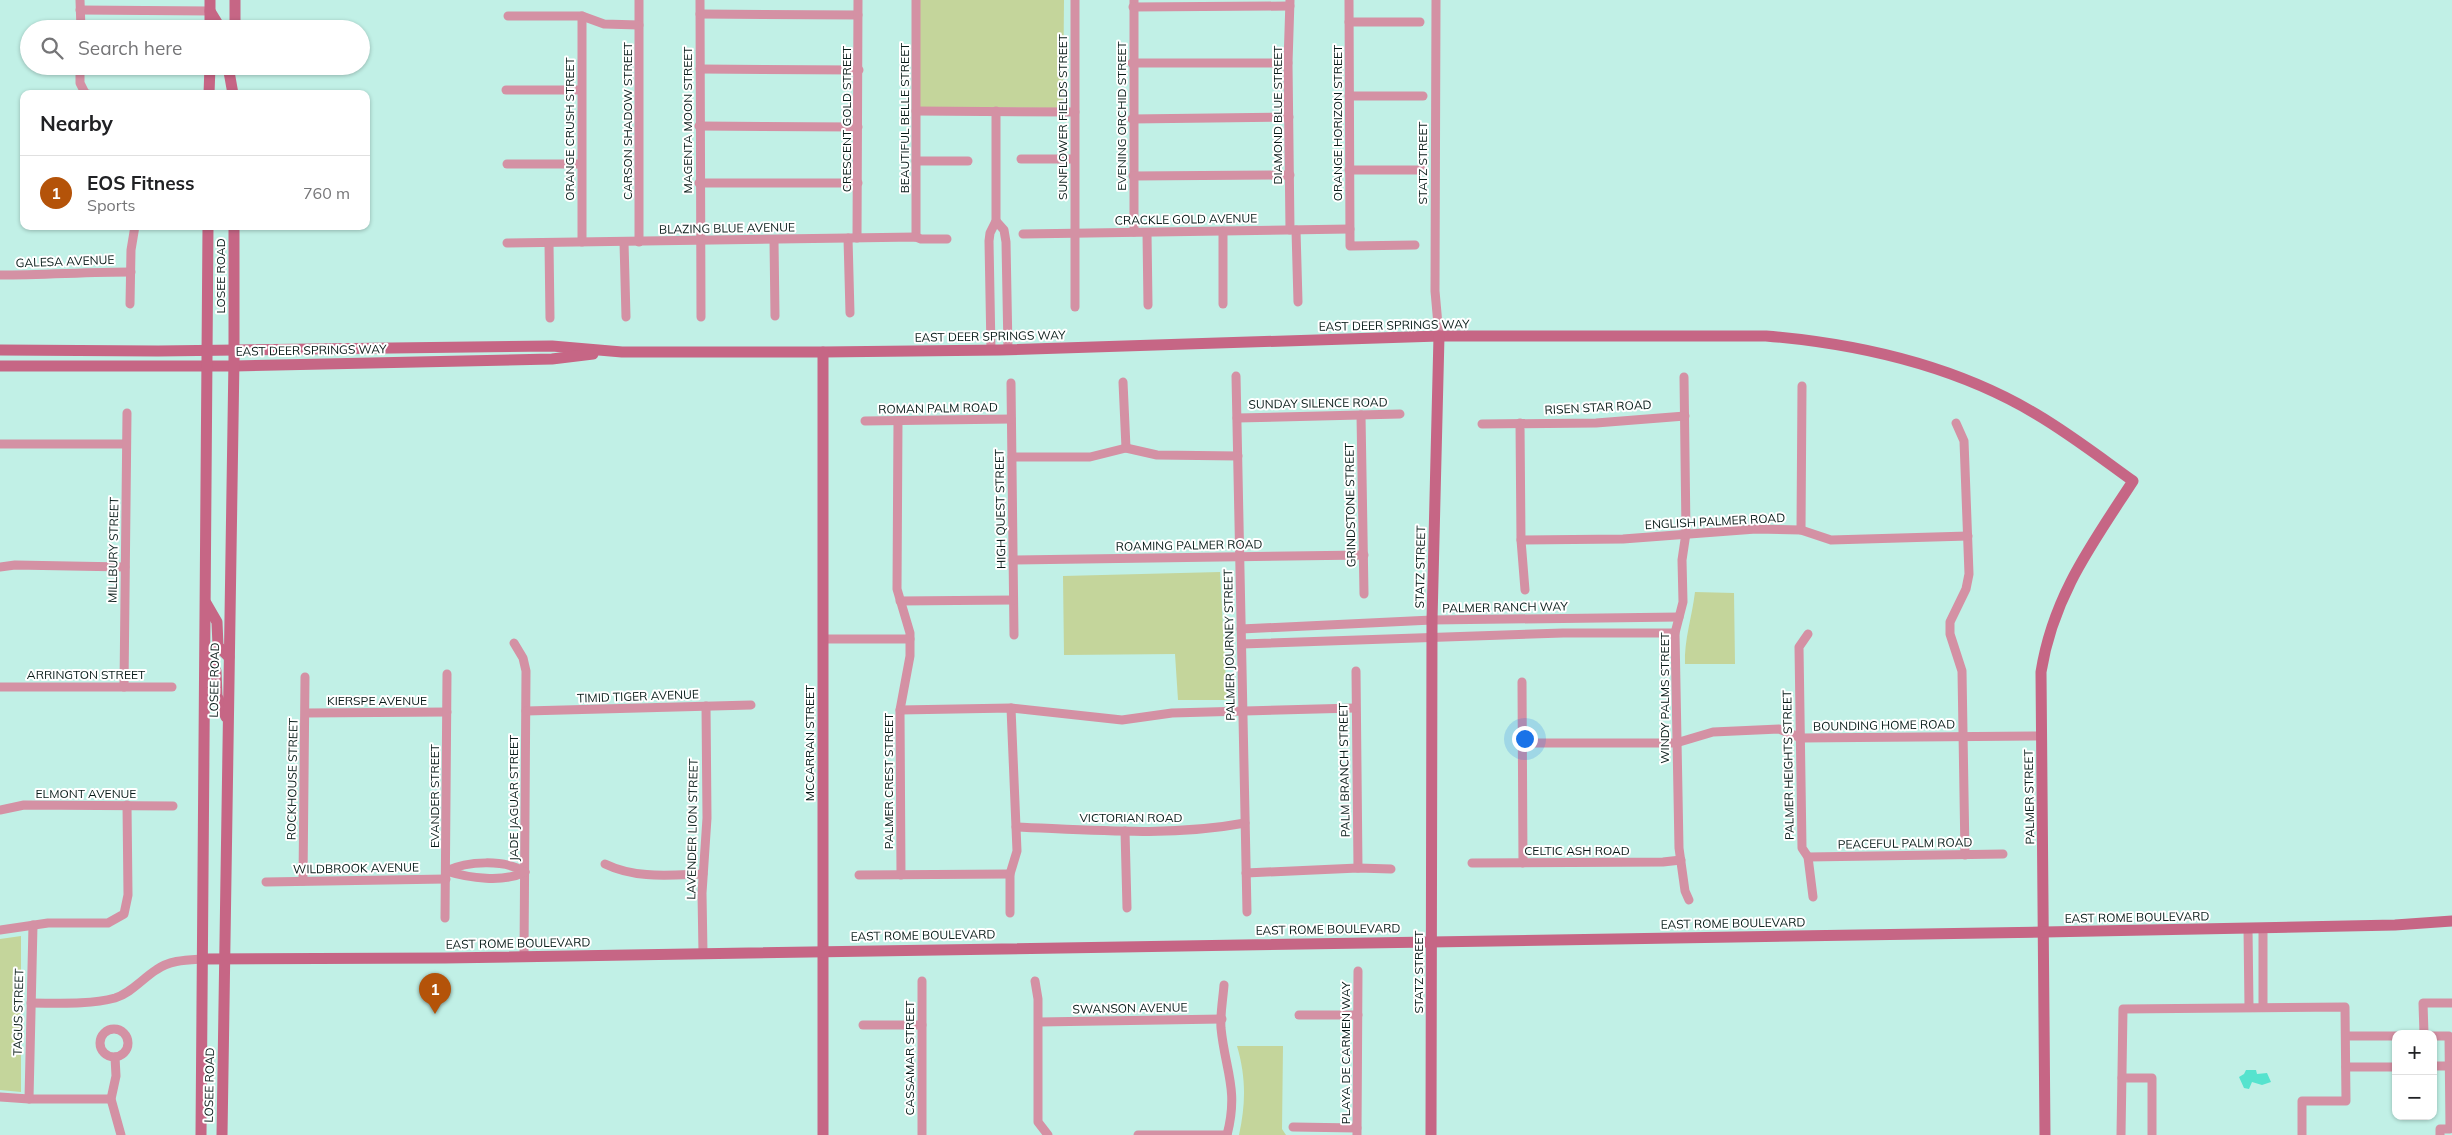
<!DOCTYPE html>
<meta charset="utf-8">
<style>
body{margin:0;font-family:Mulish,sans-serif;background:#f2f2f2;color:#202124}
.controls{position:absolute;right:15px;bottom:15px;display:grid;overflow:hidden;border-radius:10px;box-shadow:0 1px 4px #0004}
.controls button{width:45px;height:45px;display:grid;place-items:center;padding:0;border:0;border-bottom:1px solid #e0e0e0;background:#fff;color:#202124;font:25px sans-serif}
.you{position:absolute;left:1524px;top:738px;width:18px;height:18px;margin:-12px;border:4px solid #fff;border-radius:50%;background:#1a73e8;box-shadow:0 0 0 8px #1a73e833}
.badge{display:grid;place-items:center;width:32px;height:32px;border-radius:50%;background:#b45309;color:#fff;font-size:16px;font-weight:700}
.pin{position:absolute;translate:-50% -41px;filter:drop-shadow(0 1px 2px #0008)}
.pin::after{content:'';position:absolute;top:26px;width:18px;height:15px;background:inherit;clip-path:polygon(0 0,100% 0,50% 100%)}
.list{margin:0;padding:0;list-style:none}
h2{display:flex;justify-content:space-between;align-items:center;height:65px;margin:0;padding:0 20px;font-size:21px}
h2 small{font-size:16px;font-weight:400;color:#757577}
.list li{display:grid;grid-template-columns:32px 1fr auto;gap:15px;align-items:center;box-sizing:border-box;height:75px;padding:0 20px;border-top:1px solid #e0e0e0}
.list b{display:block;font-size:19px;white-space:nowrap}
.list p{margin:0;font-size:16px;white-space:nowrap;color:#757577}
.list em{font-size:16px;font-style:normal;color:#757577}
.icon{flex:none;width:28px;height:28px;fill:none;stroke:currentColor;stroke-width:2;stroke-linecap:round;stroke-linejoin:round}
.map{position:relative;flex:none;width:2452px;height:1135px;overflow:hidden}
.search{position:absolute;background:#fff;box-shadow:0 1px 4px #0004;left:20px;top:20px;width:350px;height:55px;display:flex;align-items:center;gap:12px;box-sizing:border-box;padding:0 18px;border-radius:28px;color:#757577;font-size:19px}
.panel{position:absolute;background:#fff;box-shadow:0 1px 4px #0004;left:20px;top:90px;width:350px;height:140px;border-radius:10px}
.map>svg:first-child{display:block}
.green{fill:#c4d59b}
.water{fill:#55e3ce}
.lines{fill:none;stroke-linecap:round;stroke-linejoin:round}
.street{stroke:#d491a4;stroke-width:9}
.secondary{stroke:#c66685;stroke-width:11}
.labels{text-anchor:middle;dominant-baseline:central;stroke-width:4;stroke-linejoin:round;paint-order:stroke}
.street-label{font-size:12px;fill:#081b18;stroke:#fff}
</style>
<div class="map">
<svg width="2452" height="1135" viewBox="0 0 2452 1135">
<rect width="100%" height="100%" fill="#c1f0e6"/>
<g class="green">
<polygon points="920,0 1064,0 1063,108 919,107"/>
<polygon points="1220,572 1227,700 1178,700 1175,654 1064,655 1063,576"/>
<path d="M1695 592 1734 593 1735 664H1685C1684 640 1692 617 1695 592Z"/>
<polygon points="21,936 21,1092 0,1090 0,939"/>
<path d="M1237 1046H1283L1282 1129 1286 1135H1239C1246 1103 1246 1077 1237 1046Z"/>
</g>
<polygon class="water" points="2246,1070 2256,1070 2257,1074 2267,1073 2271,1082 2262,1085 2252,1082 2249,1089 2244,1088 2239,1077 2244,1074"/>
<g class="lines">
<g class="street">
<polyline points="80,0 81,29"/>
<polyline points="639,0 639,242"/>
<polyline points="700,0 701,317"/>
<polyline points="1134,0 1134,232"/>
<polyline points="1290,0 1288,63 1290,230"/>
<polyline points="1349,0 1350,246 1415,245"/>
<polyline points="1436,0 1435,291 1439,336"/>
<polyline points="1133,7 1290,6"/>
<polyline points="80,10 210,11"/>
<polyline points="700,14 858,15"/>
<polyline points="508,16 582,16 604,24 639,25"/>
<polyline points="1349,22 1420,22"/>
<polyline points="81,27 210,28"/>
<polyline points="1132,63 1288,63"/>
<polyline points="80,66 80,83 85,93 88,94"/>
<polyline points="700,69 859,70"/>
<polyline points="506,90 581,90"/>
<polyline points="1349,96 1423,96"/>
<polyline points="916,111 1075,112"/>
<polyline points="1132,119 1289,117"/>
<polyline points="699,126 858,127"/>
<polyline points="1021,159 1074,159"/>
<polyline points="916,161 968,161"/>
<polyline points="507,164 581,164"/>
<polyline points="1349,170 1422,170"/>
<polyline points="1133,176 1290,175"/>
<polyline points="699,183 858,183"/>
<polyline points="996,221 1004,230 1006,242 1008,350"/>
<polyline points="1296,230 1298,302"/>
<polyline points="1223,231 1223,304"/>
<polyline points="1147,233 1148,305"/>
<polyline points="1023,234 1350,229"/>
<polyline points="916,237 916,0"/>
<polyline points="848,238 850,313"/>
<polyline points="857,238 858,0"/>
<polyline points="774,240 775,316"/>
<polyline points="582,242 582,16"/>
<polyline points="624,242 626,317"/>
<polyline points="507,243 916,237 921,239 947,239"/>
<polyline points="549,243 550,318"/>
<path d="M0 275C44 275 87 272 131 272"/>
<polyline points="130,304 131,250 135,226"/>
<polyline points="1075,307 1075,0"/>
<polyline points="991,350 989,241 990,233 996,221 996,111"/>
<polyline points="1236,376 1247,912"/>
<polyline points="1684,377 1686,533 1682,560 1683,602 1675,633 1679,848 1685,891 1689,900"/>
<polyline points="1123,382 1126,448"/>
<polyline points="1011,383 1014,635"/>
<polyline points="1361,415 1364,594"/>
<polyline points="1237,418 1400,414"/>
<polyline points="865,421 1011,419"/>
<polyline points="898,421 897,589 910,633 910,656 900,710 901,875"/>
<polyline points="1520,423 1521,540 1525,590"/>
<polyline points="1956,423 1964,441 1969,574 1966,589 1950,622 1950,634 1962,671 1965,855"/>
<polyline points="1482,424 1596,423 1685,416"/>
<polyline points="0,444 126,444"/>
<polyline points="1012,457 1090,457 1126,448 1157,455 1238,456"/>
<polyline points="1801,530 1802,386"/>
<polyline points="1521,540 1623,539 1756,529 1801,530 1831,540 1968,536"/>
<polyline points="1013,560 1364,555"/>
<polyline points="0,567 15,565 125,567"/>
<polyline points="900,601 1013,600"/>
<polyline points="1241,629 1432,620 1679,617"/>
<polyline points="1808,634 1799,647 1802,848 1808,857 1813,897"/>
<polyline points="824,639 910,639"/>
<polyline points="514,643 523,658 526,671 524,956"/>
<polyline points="1242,644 1563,633 1675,633"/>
<polyline points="1356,671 1358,868"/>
<polyline points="1522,682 1523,863"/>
<polyline points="0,687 172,687"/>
<polyline points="124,687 127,413"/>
<polyline points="900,710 1011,708 1122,720 1172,713 1355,708"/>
<polyline points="526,711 751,705"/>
<polyline points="306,713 447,712"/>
<polyline points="1522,743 1676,743 1713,732 1779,729 1801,738 2041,736"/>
<polyline points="0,810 24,805 173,806"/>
<path d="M1016 827C1092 830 1170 837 1245 823"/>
<polyline points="1125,831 1127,908"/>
<polyline points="1808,857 2003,854"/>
<polyline points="1472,863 1663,862 1681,860"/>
<path d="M605 864C636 879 670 875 703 874"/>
<path d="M446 871C467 861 505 859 525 872"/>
<path d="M446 871C469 878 503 883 525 872"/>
<polyline points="1246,873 1358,868 1391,869"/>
<polyline points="859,875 1010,874"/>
<polyline points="303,881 305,677"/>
<polyline points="266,882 446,879"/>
<polyline points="1010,913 1010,874 1017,851 1011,708"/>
<polyline points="445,918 447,674"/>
<polyline points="2248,928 2249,1007"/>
<polyline points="2263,928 2263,1007"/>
<polyline points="0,930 48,923 108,923 124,914 128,895 127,805"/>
<polyline points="703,953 702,893 707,818 706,706"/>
<polyline points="1035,981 1038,999 1038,1122 1048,1135"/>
<path d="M1224 985C1223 999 1220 1014 1221 1028 1225 1070 1239 1089 1227 1135"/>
<path d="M31 1003C58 1003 89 1005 115 998 131 993 142 979 156 970 170 960 186 960 203 959"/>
<polyline points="1299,1015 1358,1015"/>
<polyline points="1039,1022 1222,1019"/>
<polyline points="863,1025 922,1025"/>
<circle cx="114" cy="1043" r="14"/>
<polyline points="2424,1034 2423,1003 2452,1003"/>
<polyline points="2346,1036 2396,1036"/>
<polyline points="2433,1036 2449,1036 2450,1129 2440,1129 2440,1135"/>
<polyline points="115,1057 116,1076 111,1099 121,1135"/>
<polyline points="2433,1066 2450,1066"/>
<polyline points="2346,1067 2396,1067"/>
<polyline points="2122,1078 2152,1078 2152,1135"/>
<polyline points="0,1097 29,1099 111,1099"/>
<polyline points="29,1099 33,925"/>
<polyline points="1293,1127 1357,1128"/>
<polyline points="922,1135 922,981"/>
<polyline points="1138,1135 1227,1135"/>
<polyline points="1357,1135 1358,971"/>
<polyline points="2121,1135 2123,1009 2345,1007 2346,1101 2302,1101 2302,1135"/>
</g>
<g class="secondary">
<polyline points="210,11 221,29"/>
<polyline points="210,29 210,0"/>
<polyline points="235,29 235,0"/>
<polyline points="228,66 233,94"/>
<polyline points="209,94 210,66"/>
<path d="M0 350 158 351 552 346 622 352H823L1000 350 1439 336H1766C1861 344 1954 365 2036 414 2070 434 2101 458 2133 481 2092 544 2053 596 2041 672L2045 1135"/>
<polyline points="823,352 823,1135"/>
<polyline points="0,366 234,366 552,359 593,354"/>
<polyline points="206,603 217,622 218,646 229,657"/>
<polyline points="206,658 216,671 217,696 226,717"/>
<polyline points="203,959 445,958 2044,932 2395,925 2452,921"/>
<polyline points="201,1135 208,226"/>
<polyline points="222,1135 234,359 234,226"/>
<polyline points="1431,1135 1432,620 1439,336"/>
</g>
</g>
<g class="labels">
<g class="street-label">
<text transform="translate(1277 115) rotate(-90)">DIAMOND BLUE STREET</text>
<text transform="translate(1121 116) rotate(-90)">EVENING ORCHID STREET</text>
<text transform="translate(1062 117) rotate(-90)">SUNFLOWER FIELDS STREET</text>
<text transform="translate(904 118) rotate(-90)">BEAUTIFUL BELLE STREET</text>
<text transform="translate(846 119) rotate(-90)">CRESCENT GOLD STREET</text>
<text transform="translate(687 120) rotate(-90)">MAGENTA MOON STREET</text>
<text transform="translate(627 121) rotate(-90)">CARSON SHADOW STREET</text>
<text transform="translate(1337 123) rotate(-90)">ORANGE HORIZON STREET</text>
<text transform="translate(569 129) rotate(-90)">ORANGE CRUSH STREET</text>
<text transform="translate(1422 163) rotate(-90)">STATZ STREET</text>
<text transform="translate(1186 219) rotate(-1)">CRACKLE GOLD AVENUE</text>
<text transform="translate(727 228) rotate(-1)">BLAZING BLUE AVENUE</text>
<text transform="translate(65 261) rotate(-2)">GALESA AVENUE</text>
<text transform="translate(220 276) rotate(-90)">LOSEE ROAD</text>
<text transform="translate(1394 325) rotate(-1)">EAST DEER SPRINGS WAY</text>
<text transform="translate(990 336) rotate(-1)">EAST DEER SPRINGS WAY</text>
<text transform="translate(311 350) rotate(-1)">EAST DEER SPRINGS WAY</text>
<text transform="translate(1318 403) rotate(-1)">SUNDAY SILENCE ROAD</text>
<text transform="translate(1598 407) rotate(-3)">RISEN STAR ROAD</text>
<text transform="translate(938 408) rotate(-1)">ROMAN PALM ROAD</text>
<text transform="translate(1350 505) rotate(-91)">GRINDSTONE STREET</text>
<text transform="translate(1000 509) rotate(-91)">HIGH QUEST STREET</text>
<text transform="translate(1715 521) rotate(-3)">ENGLISH PALMER ROAD</text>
<text transform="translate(1189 545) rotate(-1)">ROAMING PALMER ROAD</text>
<text transform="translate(113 550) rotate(-89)">MILLBURY STREET</text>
<text transform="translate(1420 567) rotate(-89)">STATZ STREET</text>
<text transform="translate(1505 607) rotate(-1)">PALMER RANCH WAY</text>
<text transform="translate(1229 645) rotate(-91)">PALMER JOURNEY STREET</text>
<text x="86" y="674">ARRINGTON STREET</text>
<text transform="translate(214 680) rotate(-89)">LOSEE ROAD</text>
<text transform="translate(638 696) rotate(-2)">TIMID TIGER AVENUE</text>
<text transform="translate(1664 698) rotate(-90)">WINDY PALMS STREET</text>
<text x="377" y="700">KIERSPE AVENUE</text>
<text transform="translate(1884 725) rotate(-1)">BOUNDING HOME ROAD</text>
<text transform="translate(809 743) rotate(-90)">MCCARRAN STREET</text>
<text transform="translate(1788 765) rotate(-91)">PALMER HEIGHTS STREET</text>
<text transform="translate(1344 770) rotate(-91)">PALM BRANCH STREET</text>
<text transform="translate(292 779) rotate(-89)">ROCKHOUSE STREET</text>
<text transform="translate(888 781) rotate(-90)">PALMER CREST STREET</text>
<text x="86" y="793">ELMONT AVENUE</text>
<text transform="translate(434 796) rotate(-90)">EVANDER STREET</text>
<text transform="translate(2029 797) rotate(-91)">PALMER STREET</text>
<text transform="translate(513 798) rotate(-90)">JADE JAGUAR STREET</text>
<text x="1131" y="817">VICTORIAN ROAD</text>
<text transform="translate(692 829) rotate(-89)">LAVENDER LION STREET</text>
<text transform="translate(1905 843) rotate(-1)">PEACEFUL PALM ROAD</text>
<text x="1577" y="850">CELTIC ASH ROAD</text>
<text transform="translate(356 868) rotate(-1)">WILDBROOK AVENUE</text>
<text transform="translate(2137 917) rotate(-1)">EAST ROME BOULEVARD</text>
<text transform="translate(1733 923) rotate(-1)">EAST ROME BOULEVARD</text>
<text transform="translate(1328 929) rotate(-1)">EAST ROME BOULEVARD</text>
<text transform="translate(923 935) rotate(-1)">EAST ROME BOULEVARD</text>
<text transform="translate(518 943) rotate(-1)">EAST ROME BOULEVARD</text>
<text transform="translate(1418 972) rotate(-90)">STATZ STREET</text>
<text transform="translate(1130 1008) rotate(-1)">SWANSON AVENUE</text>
<text transform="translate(18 1012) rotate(-89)">TAGUS STREET</text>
<text transform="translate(1345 1053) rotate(-90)">PLAYA DE CARMEN WAY</text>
<text transform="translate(909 1058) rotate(-90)">CASSAMAR STREET</text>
<text transform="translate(209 1085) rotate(-89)">LOSEE ROAD</text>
</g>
</g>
</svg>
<div class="controls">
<button>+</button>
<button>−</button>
</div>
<div class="you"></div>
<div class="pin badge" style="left:435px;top:1014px">1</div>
<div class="search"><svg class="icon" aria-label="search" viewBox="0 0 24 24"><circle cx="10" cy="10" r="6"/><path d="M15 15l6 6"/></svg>Search here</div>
<section class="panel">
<h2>Nearby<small></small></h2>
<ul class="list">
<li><span class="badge">1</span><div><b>EOS Fitness</b><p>Sports</p></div><em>760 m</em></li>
</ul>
</section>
</div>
